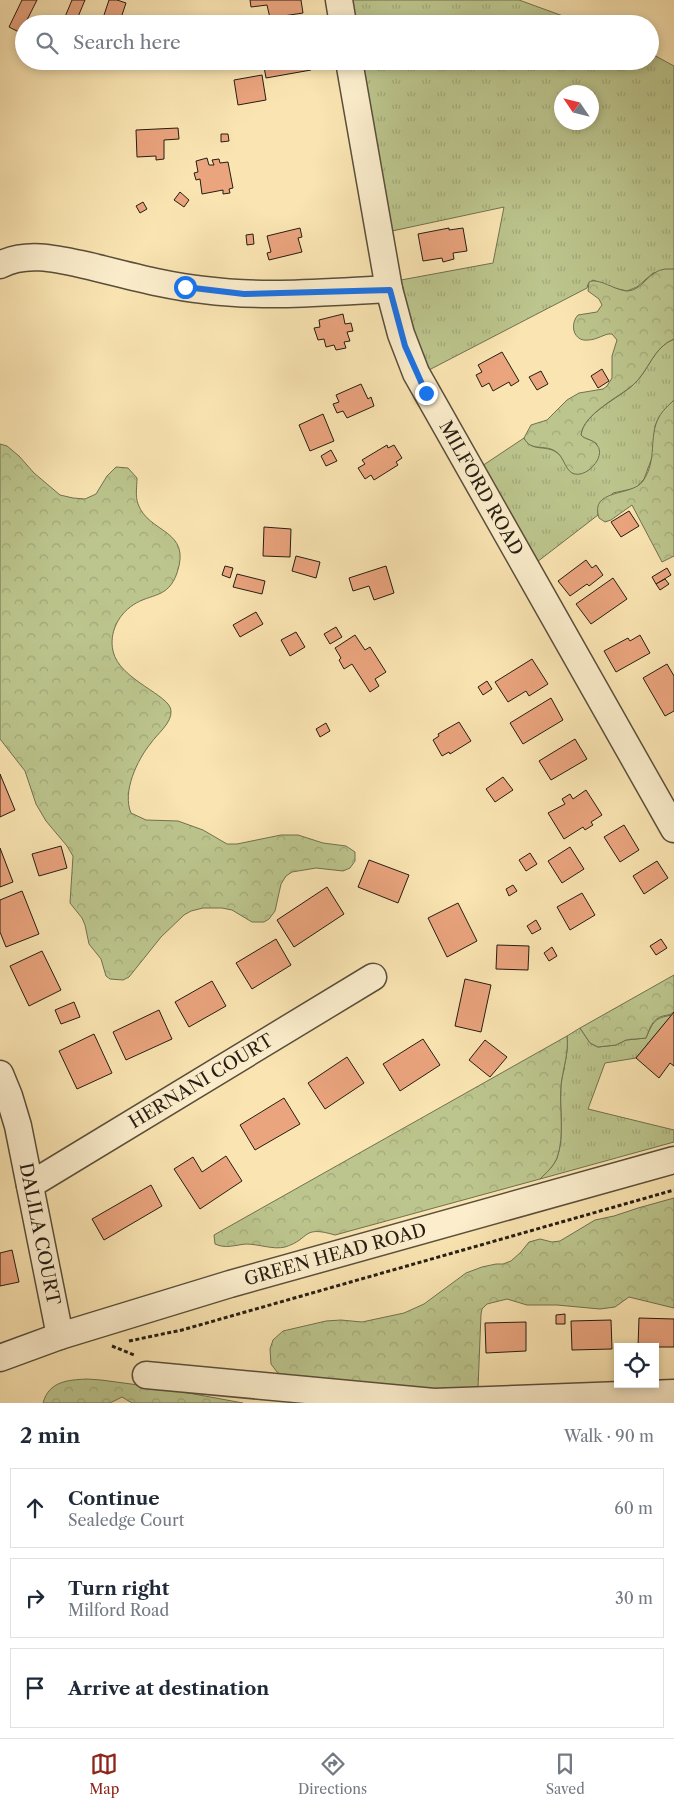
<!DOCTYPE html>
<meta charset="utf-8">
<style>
body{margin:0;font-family:"Libre Caslon Text",serif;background:#f2f2f3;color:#1f2937}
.controls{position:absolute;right:15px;bottom:15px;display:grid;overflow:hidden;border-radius:0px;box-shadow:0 2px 8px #0003}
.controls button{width:45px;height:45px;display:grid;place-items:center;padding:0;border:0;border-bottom:1px solid #e0e1e3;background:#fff;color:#1f2937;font:25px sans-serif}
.compass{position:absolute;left:554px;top:85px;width:45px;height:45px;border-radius:50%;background:#fff;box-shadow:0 2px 8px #0003;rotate:305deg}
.stop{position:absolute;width:15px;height:15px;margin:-11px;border:4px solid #1a73e8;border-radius:50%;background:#fff}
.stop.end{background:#1a73e8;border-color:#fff;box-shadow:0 1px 5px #0008}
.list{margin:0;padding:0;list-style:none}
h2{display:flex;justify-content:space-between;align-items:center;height:65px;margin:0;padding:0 20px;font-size:21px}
h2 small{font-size:16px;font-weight:400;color:#747a83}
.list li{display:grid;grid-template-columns:32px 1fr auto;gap:15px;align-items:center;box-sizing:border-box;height:80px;margin:0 10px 10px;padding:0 10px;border:1px solid #e0e1e3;border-radius:0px}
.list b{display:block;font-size:19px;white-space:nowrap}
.list p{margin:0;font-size:16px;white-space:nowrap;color:#747a83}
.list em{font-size:16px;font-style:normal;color:#747a83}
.icon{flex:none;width:28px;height:28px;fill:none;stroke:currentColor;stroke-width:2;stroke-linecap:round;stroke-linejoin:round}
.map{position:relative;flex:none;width:674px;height:1403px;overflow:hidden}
.search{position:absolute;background:#fff;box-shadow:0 2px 8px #0003;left:15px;right:15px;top:15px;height:55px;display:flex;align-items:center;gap:12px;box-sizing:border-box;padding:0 18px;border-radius:28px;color:#747a83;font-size:19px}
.sheet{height:335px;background:#fff}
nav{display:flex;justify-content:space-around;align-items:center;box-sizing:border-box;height:70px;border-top:1px solid #e0e1e3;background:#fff;font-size:14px;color:#747a83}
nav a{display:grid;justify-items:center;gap:2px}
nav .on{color:#8f2418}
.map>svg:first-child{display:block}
.grass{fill:url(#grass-tufts);stroke:#707150;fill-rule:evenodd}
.forest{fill:url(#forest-crowns);stroke:#707150}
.building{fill:#eaa47e;stroke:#251d13}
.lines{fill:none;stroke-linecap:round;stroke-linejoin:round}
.minor-casing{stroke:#5a4f3b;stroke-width:29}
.path{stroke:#251d13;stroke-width:3;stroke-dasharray:4 2.5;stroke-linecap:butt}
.minor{stroke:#fceecd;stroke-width:26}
.route{stroke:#1a73e8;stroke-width:6}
.labels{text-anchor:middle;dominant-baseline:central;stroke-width:4;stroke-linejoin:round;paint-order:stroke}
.street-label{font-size:18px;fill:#251d13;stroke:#fceecd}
</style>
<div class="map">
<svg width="674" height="1403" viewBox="0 0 674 1403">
<defs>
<pattern id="grass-tufts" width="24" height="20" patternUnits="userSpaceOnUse" patternTransform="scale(1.25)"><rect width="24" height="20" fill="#bcc58d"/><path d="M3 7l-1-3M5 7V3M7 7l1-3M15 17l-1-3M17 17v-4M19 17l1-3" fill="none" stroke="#a1a979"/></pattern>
<pattern id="forest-crowns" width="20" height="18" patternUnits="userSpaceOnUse" patternTransform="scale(1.25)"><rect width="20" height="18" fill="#bcc58d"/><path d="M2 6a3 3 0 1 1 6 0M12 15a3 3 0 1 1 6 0" fill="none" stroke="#a1a979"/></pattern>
</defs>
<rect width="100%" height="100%" fill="#fae5b2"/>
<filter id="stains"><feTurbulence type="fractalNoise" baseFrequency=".004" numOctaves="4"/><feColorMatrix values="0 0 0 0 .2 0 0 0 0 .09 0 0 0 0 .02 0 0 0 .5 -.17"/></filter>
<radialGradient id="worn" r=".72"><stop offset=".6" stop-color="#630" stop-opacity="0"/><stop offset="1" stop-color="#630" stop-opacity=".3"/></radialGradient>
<g class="grass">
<polygon points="350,0 519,0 585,24 354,24"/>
<path d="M650 53 674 66V269L653 273 637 287 627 291 609 287 593 280 588 284 587 288 429 370C416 341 407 312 401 280L493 263 504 207 392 231 376 152 361 61H650ZM562 92H592V122H562Z"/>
<path d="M674 339V400L659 417 655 426 653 455 644 479 636 488 613 493 598 511V515L537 562 482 466 524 438C531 452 546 445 556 452 565 457 565 469 574 474L597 444C592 440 584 439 581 435 583 414 619 398 633 385 649 371 653 347 674 339Z"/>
<path d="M672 1015 636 1058 605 1063 588 1109 674 1130V1142L540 1179C547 1172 553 1167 557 1158 565 1136 559 1108 561 1085 563 1068 569 1053 567 1036L580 1028 590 1043 598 1047 616 1045 626 1040 646 1038C653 1022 654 1018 672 1015Z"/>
</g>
<g class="forest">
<path d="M665 269H674V339C653 347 649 371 633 385 619 397 583 414 581 435 585 440 593 439 597 445 607 457 585 480 572 473 564 468 564 456 555 451 544 444 531 452 524 438L531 425 547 420 567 400 579 393 603 389 607 386 612 378V356L617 340 612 334H608C601 336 595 340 588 340 574 342 569 325 578 315L597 312 602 305 599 299 588 291 589 282C598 277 616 291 628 291 643 290 648 271 665 269Z"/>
<path d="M674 400V556L662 562 632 505 611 520 605 522 599 518C589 488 632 497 643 481 658 459 648 437 659 417 662 411 669 405 674 400Z"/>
<path d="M0 444 7 446 19 456 34 473 60 495 73 498 85 499 96 494 107 476 116 467 128 468 137 478C137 487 135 495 138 504 149 534 192 529 177 573 168 599 151 593 133 605 118 615 109 633 113 651 119 680 171 695 171 711 172 723 157 734 151 743 137 760 122 792 131 813L146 820 178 821 203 830 227 844H237L281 835H298L323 843 346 846 355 852V861L350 868 343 871 316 868 292 872 286 876 281 884 275 911 269 919 264 922H252L232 910 222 908H203L191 911 184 915 161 937 129 977 123 980 110 979 106 976 101 959 89 944 85 925 82 918 70 903 73 856 67 846 46 821 36 804 25 771 0 739Z"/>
<path d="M674 975V1012C670 1015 668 1015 663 1016 652 1019 650 1028 646 1038L626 1040 616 1045 598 1047 590 1043 580 1028Z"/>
<path d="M567 1036C569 1053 563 1068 561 1085 559 1108 565 1136 557 1158 553 1167 547 1172 540 1179L335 1235C301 1225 311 1239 285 1247 273 1250 259 1244 246 1244 235 1245 226 1249 215 1244L214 1235Z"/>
<polygon points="674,1198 674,1308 629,1297 615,1307 600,1309 557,1305 527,1305 507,1299 487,1304 482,1309 481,1314 478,1388 429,1389 288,1379 277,1372 271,1364 270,1349 273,1340 283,1331 326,1321 341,1320 362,1322 404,1313 424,1304 466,1273 482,1267 496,1264 503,1264 511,1261 521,1252 529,1242 540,1239 552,1242 560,1241 595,1220 614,1216 638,1208"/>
<path d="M87 1379 101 1380 161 1388 243 1403H132L122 1397 110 1403H43C49 1381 68 1380 87 1379Z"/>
</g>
<g class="building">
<polygon points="22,0 37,0 25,24 24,24 21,33 9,27"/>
<polygon points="72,0 85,0 75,24 62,24"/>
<polygon points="109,0 117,0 126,3 119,24 101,24"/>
<polygon points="250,0 301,0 303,13 270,18 267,5 251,7"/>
<polygon points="263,61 309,61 311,70 266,78"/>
<polygon points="262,75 266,100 238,105 234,80"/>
<polygon points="178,128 179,139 164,140 164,159 156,160 156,156 137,157 136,130"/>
<polygon points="221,134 228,134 229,141 221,142"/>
<polygon points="207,158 209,165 214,165 212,160 219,159 220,163 228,162 233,188 229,189 230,193 223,194 223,190 202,194 200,179 196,180 194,173 198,172 196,161"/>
<polygon points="180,192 189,200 184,207 174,200"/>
<polygon points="143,202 147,209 140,213 136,206"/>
<polygon points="300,228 302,237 298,238 302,252 269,260 267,253 271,252 267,236"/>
<polygon points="449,228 449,230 463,228 467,251 453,253 454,259 443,262 442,258 423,261 418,234"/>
<polygon points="253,234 254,244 247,245 246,235"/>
<polygon points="343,314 345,324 351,323 353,331 347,332 350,341 344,342 346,348 336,350 334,345 326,347 324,339 318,340 314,328 320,327 319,320"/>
<polygon points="502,352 519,381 511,386 509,382 493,391 489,383 482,387 476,375 482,372 478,365"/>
<polygon points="602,369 609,381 598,388 591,376"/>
<polygon points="541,371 548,384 537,390 529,377"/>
<polygon points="361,384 368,399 371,397 374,406 347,418 343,411 337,413 333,404 339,402 336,395"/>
<polygon points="323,414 334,441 310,451 299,425"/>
<polygon points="387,445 388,448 394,445 402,458 396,462 398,465 374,480 371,475 365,479 358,468 365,464 362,460"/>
<polygon points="331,450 337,461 326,466 321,456"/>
<polygon points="629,511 639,526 621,537 611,522"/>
<polygon points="264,527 291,529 290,557 263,556"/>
<polygon points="296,556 320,562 316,578 292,571"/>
<polygon points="586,560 592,568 596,565 603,575 589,586 587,584 570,596 558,581"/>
<polygon points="225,566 233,568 230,578 222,575"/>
<polygon points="386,566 394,593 374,600 369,586 353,591 349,578"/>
<polygon points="667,568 671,575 656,584 652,577"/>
<polygon points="237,574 265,581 262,594 233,587"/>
<polygon points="613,578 627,599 591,624 576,604"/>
<polygon points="665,579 669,584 660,590 656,584"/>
<polygon points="256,612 263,624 240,637 233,625"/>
<polygon points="336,627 342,637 330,644 324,634"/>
<polygon points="296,632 305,647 290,656 281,640"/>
<polygon points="355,635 365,650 370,647 386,672 375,679 379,686 370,692 352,664 344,669 339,660 341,658 335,648"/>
<polygon points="640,635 650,653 616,672 604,651 628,638 630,641"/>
<polygon points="532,659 548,684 529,696 526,691 508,702 495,682"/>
<polygon points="667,664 674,676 674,711 665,716 643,678"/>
<polygon points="487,681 492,689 483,695 478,687"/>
<polygon points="551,698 563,720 523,744 510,723"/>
<polygon points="459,722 471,741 450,754 449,752 442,756 433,740 439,736 438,734"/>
<polygon points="326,723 330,731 320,737 316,729"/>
<polygon points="575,739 587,759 551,780 539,761"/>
<polygon points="0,774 15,810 0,817"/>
<polygon points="503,777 513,790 495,802 486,789"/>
<polygon points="586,790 602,815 591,822 593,825 585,830 583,827 564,839 548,813 565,804 562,799 570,794 573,799"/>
<polygon points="624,825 639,850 620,862 604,837"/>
<polygon points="61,846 67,868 39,876 32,854"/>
<polygon points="570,847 584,869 562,883 548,861"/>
<polygon points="0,848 13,882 0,887"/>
<polygon points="530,853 537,864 526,871 519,860"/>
<polygon points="369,860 409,875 398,903 358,887"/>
<polygon points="657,861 668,878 644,894 633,876"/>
<polygon points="513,885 517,891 509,896 506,889"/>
<polygon points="327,887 344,914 294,947 277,920"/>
<polygon points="22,891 39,934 6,947 0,932 0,900"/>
<polygon points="582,893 595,915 570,930 557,907"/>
<polygon points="458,903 477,941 447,957 428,918"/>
<polygon points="536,920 541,929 532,934 527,926"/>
<polygon points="276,939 291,965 252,989 236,963"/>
<polygon points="661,939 667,948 656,955 650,946"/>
<polygon points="497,945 529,946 528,970 496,969"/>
<polygon points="552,947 557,956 549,961 544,953"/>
<polygon points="42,951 61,990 29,1006 10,966"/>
<polygon points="465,979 491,985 481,1032 455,1026"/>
<polygon points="212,981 226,1006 189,1027 175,1002"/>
<polygon points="74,1002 80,1017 61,1024 55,1010"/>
<polygon points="159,1010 172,1039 126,1060 113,1032"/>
<polygon points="674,1012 674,1066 670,1063 659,1078 636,1058"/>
<polygon points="94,1034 112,1073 77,1089 59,1051"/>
<polygon points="423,1039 440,1065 400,1091 383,1064"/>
<polygon points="485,1040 507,1057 490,1077 469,1060"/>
<polygon points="347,1057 364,1083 325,1109 308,1083"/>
<polygon points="284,1098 300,1124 255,1150 240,1125"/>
<polygon points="226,1156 242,1181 200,1209 174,1169 193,1157 202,1172"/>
<polygon points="151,1185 162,1206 104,1240 92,1219"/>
<polygon points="12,1250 19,1282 0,1286 0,1253"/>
<polygon points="565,1314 565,1324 556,1324 556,1315"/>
<polygon points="639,1318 674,1319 674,1347 638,1347"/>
<polygon points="611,1320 612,1349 572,1350 571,1321"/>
<polygon points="526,1322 526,1351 486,1353 485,1323"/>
</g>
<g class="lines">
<g class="minor-casing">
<g id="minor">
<polyline points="339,0 343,24"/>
<path id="s1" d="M349 61 389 289 401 334 416 373 674 829"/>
<path d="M0 265C26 251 58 259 85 265 124 274 164 286 204 290 265 298 328 292 389 289"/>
<path id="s2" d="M0 1074 9 1096 18 1126 60 1336"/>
<path id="s3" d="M30 1185 373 977"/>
<path id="s4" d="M0 1358 60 1336 230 1284 674 1160"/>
<polyline points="146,1375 434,1402 674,1393"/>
</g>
</g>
<g class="path">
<polyline points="129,1341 182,1330 674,1190"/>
<polyline points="112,1346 134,1355"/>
</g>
<use href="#minor" class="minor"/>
</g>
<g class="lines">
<polyline class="route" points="185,287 244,294 390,290 405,346 426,393"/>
</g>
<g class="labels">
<g class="street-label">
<text stroke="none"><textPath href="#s1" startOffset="452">MILFORD ROAD</textPath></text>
<text stroke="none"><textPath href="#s3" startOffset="200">HERNANI COURT</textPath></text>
<text stroke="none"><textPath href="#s2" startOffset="165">DALILA COURT</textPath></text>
<text stroke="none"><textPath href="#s4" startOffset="351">GREEN HEAD ROAD</textPath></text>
</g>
</g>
<rect width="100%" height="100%" filter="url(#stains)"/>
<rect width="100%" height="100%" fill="url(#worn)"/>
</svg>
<div class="controls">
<button><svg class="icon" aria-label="locate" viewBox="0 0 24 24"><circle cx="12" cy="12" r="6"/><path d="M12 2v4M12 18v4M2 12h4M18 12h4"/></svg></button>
</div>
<svg class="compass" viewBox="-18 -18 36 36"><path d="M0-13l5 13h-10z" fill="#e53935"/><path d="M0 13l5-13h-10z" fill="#747a83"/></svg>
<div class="stop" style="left:185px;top:287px"></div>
<div class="stop end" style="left:426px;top:393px"></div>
<div class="search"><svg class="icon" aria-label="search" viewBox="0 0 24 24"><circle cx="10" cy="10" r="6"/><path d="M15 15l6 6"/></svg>Search here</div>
</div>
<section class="sheet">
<h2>2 min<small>Walk · 90 m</small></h2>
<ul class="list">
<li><svg class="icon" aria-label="ahead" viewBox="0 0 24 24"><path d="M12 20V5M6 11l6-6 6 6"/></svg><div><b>Continue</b><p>Sealedge Court</p></div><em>60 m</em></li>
<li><svg class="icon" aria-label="right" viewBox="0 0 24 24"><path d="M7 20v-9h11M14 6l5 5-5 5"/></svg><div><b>Turn right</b><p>Milford Road</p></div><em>30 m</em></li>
<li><svg class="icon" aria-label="arrive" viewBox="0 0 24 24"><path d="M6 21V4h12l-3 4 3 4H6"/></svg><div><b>Arrive at destination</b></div></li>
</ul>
</section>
<nav>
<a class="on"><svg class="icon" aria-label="map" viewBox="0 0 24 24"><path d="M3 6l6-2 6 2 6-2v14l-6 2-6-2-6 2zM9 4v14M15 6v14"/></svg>Map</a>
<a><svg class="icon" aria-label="directions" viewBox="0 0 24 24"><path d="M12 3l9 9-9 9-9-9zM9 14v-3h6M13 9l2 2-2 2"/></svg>Directions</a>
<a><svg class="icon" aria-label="saved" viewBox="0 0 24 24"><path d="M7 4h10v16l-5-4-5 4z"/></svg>Saved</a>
</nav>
